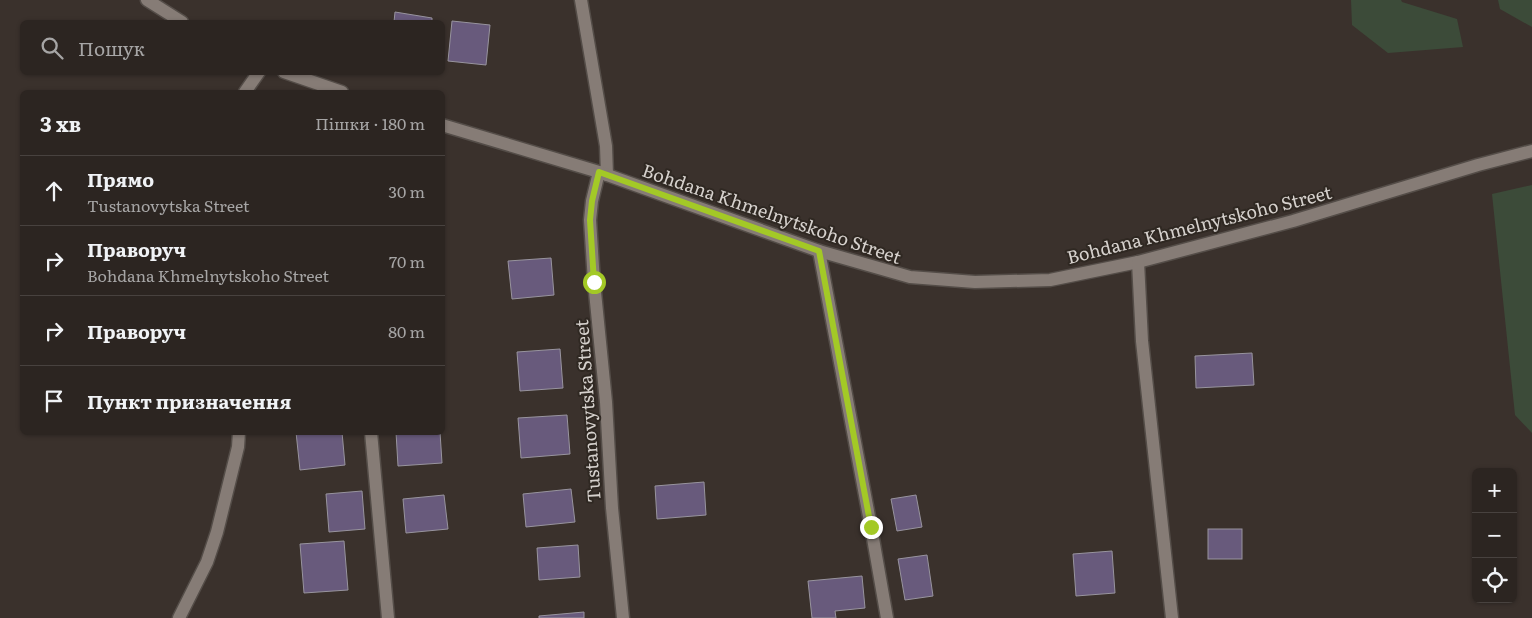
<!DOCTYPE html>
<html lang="uk">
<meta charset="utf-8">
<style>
body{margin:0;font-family:Literata,serif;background:#38312e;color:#f1f3f6}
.controls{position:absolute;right:15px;bottom:15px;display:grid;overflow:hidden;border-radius:8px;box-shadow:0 1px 4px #0004}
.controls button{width:45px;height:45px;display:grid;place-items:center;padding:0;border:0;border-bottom:1px solid #48423f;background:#2c2521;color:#f1f3f6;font:25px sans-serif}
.stop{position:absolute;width:15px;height:15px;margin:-11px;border:4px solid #a3c926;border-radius:50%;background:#fff}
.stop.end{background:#a3c926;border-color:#fff;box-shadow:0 1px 5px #0008}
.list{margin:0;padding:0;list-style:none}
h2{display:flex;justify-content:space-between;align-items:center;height:65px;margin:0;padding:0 20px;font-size:21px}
h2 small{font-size:16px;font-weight:400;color:#a6a5a5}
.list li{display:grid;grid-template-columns:32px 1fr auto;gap:15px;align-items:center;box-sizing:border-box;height:70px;padding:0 20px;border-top:1px solid #48423f}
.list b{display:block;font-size:19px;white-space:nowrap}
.list p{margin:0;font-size:16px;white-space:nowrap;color:#a6a5a5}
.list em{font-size:16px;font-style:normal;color:#a6a5a5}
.icon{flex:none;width:28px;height:28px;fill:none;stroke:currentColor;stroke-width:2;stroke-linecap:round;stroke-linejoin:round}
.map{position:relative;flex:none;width:1532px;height:618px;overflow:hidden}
.search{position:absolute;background:#2c2521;box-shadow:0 1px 4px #0004;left:20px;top:20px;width:425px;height:55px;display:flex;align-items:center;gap:12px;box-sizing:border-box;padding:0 18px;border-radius:8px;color:#a6a5a5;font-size:19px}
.panel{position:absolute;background:#2c2521;box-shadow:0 1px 4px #0004;left:20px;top:90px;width:425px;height:345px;border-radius:8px}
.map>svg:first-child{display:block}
.green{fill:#3c4b39}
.building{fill:#685a7c;stroke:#98949e}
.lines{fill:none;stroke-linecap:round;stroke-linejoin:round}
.minor-casing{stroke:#544d48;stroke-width:15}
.minor{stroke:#867c76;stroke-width:12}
.route{stroke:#a3c926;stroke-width:6}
.labels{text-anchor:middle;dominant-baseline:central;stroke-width:4;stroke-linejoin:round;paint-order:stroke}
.street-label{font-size:18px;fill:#d6d1cd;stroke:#2f2822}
</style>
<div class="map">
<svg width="1532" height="618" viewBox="0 0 1532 618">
<rect width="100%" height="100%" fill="#3a312c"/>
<g class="green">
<polygon points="1351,0 1401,0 1402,2 1457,19 1463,47 1388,53 1352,25"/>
<polygon points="1498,0 1532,0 1532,27 1500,9"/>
<polygon points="1532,185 1532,433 1515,415 1492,194"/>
</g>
<g class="building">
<polygon points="395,12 432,18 432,22 394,22"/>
<polygon points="452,21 490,25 486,65 448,61"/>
<polygon points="551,258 554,295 512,299 508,261"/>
<polygon points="560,349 563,388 520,391 517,352"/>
<polygon points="1252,353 1254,385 1196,388 1195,356"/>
<polygon points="567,415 570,454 521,458 518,418"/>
<polygon points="296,432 342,432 345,465 300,470"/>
<polygon points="396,432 440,432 442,463 398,466"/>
<polygon points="704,482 706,515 657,519 655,486"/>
<polygon points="571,489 575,522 526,527 523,494"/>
<polygon points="362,491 365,529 329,532 326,494"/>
<polygon points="444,495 448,529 406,533 403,499"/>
<polygon points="916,495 922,527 897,531 891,499"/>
<rect x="1208" y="529" width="34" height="30"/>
<polygon points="344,541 348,590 304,593 300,544"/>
<polygon points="578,545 580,577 539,580 537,548"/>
<polygon points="1112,551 1115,593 1076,596 1073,554"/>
<polygon points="927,555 933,596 905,600 898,559"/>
<polygon points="862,576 865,608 835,611 836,618 812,618 808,581"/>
<polygon points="584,612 584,618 539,618 539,616"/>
</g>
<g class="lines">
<g class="minor-casing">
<g id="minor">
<polyline points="147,0 182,22"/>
<polyline points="581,0 606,146 607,175"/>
<polyline points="284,72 342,92"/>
<polyline points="245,92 259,72"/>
<polyline points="442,125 599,172 819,251 910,277 975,282 1050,280 1138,262 1293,221 1478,165 1532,151"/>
<polyline points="599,172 592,201 590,220 594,282 606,402 612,508 623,618"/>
<polyline points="819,251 871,527 887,618"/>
<polyline points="1138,262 1142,341 1172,618"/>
<polyline points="371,432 388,618"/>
<polyline points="179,618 207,562 217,532 238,447 239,432"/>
</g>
</g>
<use href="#minor" class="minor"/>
</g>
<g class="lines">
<polyline class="route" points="594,282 590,220 592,201 599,172 819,251 871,527"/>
</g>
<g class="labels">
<g class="street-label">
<text transform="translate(772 213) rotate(19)">Bohdana Khmelnytskoho Street</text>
<text transform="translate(1199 224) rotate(-14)">Bohdana Khmelnytskoho Street</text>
<text transform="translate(587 411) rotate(-94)">Tustanovytska Street</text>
</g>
</g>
</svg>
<div class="controls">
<button>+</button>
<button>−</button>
<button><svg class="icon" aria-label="locate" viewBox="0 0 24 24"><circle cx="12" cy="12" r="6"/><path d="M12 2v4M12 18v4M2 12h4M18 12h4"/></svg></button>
</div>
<div class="stop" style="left:594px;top:282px"></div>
<div class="stop end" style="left:871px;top:527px"></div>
<div class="search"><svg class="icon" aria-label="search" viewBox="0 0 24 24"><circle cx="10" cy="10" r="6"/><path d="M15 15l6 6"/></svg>Пошук</div>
<section class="panel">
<h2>3 хв<small>Пішки · 180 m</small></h2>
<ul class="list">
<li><svg class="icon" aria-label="ahead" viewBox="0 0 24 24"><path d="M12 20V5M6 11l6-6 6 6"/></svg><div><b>Прямо</b><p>Tustanovytska Street</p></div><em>30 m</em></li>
<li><svg class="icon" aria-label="right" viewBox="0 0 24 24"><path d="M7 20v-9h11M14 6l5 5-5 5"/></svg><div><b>Праворуч</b><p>Bohdana Khmelnytskoho Street</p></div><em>70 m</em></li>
<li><svg class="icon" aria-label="right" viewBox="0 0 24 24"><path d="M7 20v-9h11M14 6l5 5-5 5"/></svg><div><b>Праворуч</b></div><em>80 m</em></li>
<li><svg class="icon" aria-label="arrive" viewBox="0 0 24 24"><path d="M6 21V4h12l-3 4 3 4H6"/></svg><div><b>Пункт призначення</b></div></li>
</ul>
</section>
</div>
